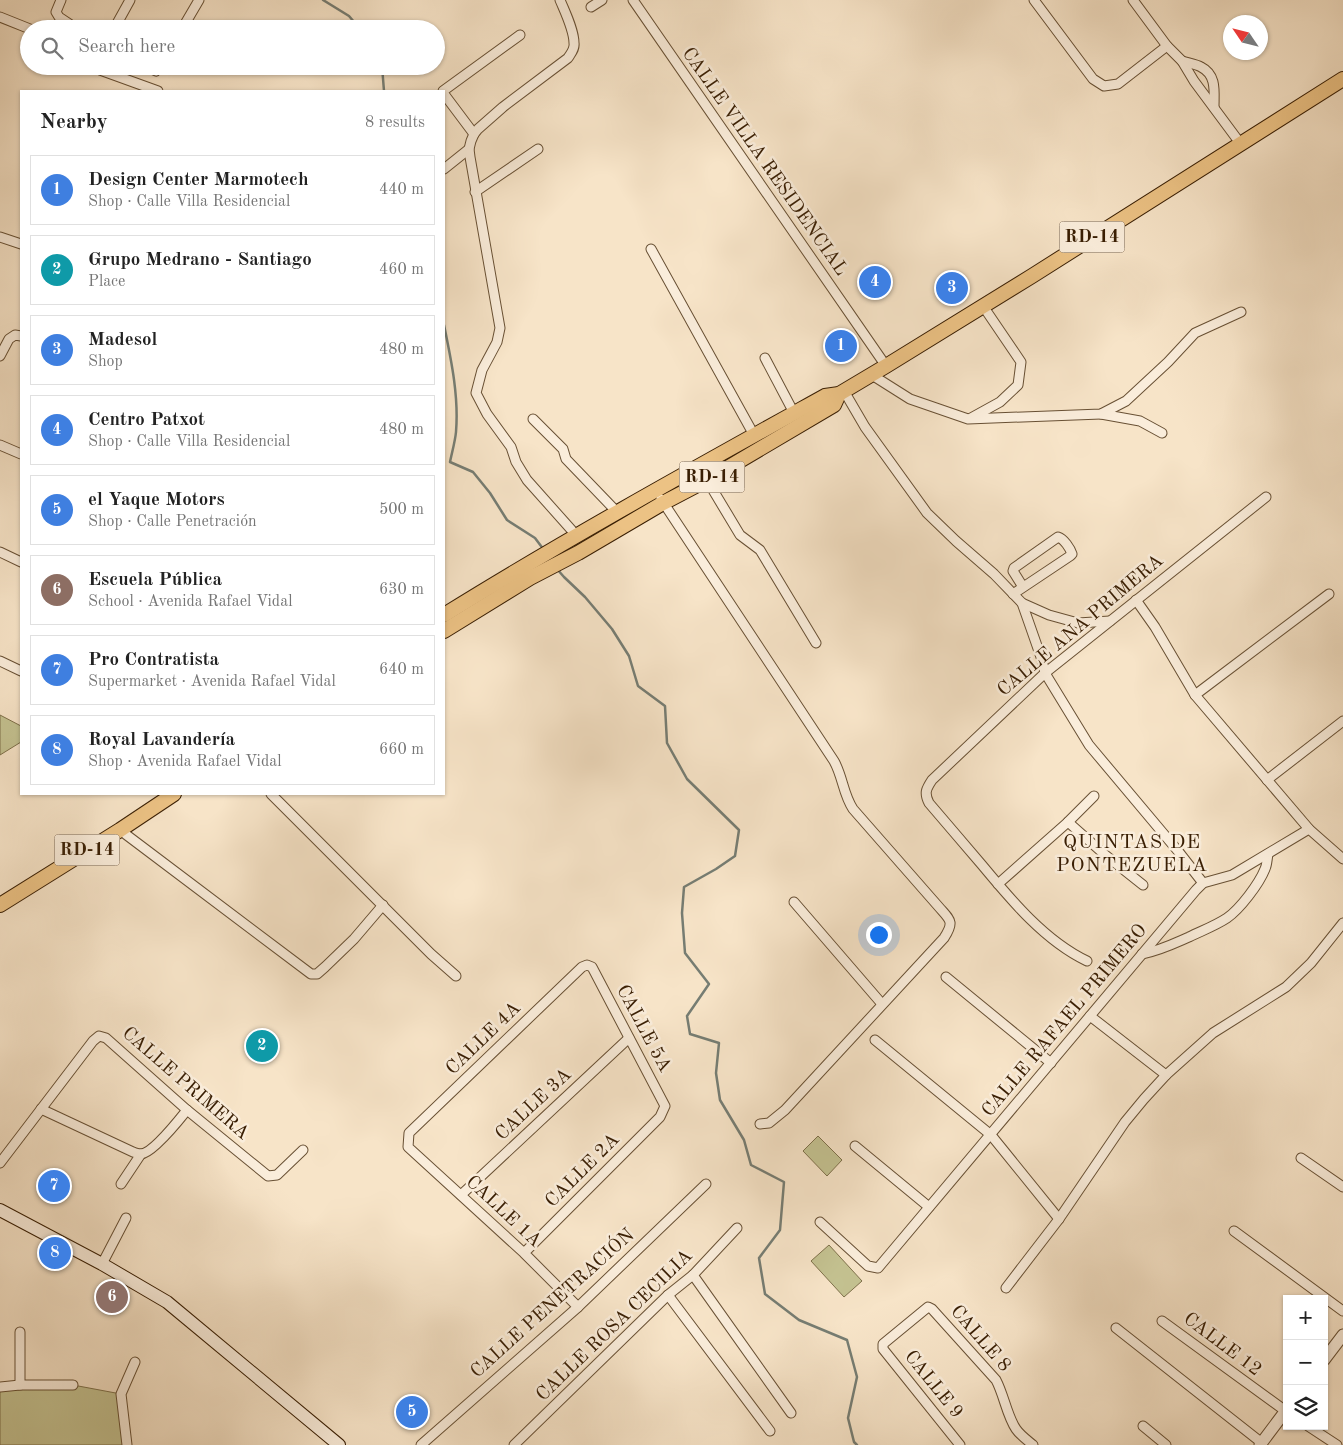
<!DOCTYPE html>
<meta charset="utf-8">
<style>
body{margin:0;font-family:"Old Standard TT",serif;background:#f6f6f6;color:#222}
.controls{position:absolute;right:15px;bottom:15px;display:grid;overflow:hidden;border-radius:0px;box-shadow:0 1px 4px #0004}
.controls button{width:45px;height:45px;display:grid;place-items:center;padding:0;border:0;border-bottom:1px solid #e0e0e0;background:#fff;color:#222;font:25px sans-serif}
.compass{position:absolute;left:1223px;top:15px;width:45px;height:45px;border-radius:50%;background:#fff;box-shadow:0 1px 4px #0004;rotate:305deg}
.you{position:absolute;left:878px;top:934px;width:18px;height:18px;margin:-12px;border:4px solid #fff;border-radius:50%;background:#1a73e8;box-shadow:0 0 0 8px #1a73e833}
.badge{display:grid;place-items:center;width:32px;height:32px;border-radius:50%;background:#2563eb;color:#fff;font-size:16px;font-weight:700}
.pin{position:absolute;translate:-50% -50%;border:2px solid #fff;box-shadow:0 1px 5px #0006}
.list{margin:0;padding:0;list-style:none}
h2{display:flex;justify-content:space-between;align-items:center;height:65px;margin:0;padding:0 20px;font-size:21px}
h2 small{font-size:16px;font-weight:400;color:#767676}
.list li{display:grid;grid-template-columns:32px 1fr auto;gap:15px;align-items:center;box-sizing:border-box;height:70px;margin:0 10px 10px;padding:0 10px;border:1px solid #e0e0e0;border-radius:0px}
.list b{display:block;font-size:19px;white-space:nowrap}
.list p{margin:0;font-size:16px;white-space:nowrap;color:#767676}
.list em{font-size:16px;font-style:normal;color:#767676}
.icon{flex:none;width:28px;height:28px;fill:none;stroke:currentColor;stroke-width:2;stroke-linecap:round;stroke-linejoin:round}
.map{position:relative;flex:none;width:1343px;height:1445px;overflow:hidden}
.search{position:absolute;background:#fff;box-shadow:0 1px 4px #0004;left:20px;top:20px;width:425px;height:55px;display:flex;align-items:center;gap:12px;box-sizing:border-box;padding:0 18px;border-radius:28px;color:#767676;font-size:19px}
.panel{position:absolute;background:#fff;box-shadow:0 1px 4px #0004;left:20px;top:90px;width:425px;height:705px;border-radius:0px}
.map>svg:first-child{display:block}
.green{fill:#c4c291;stroke:#7e704a}
.lines{fill:none;stroke-linecap:round;stroke-linejoin:round}
.stream{stroke:#767d73;stroke-width:2.5}
.minor-casing{stroke:#685034;stroke-width:11}
.tertiary-casing{stroke:#685034;stroke-width:13}
.secondary-casing{stroke:#391e03;stroke-width:14}
.primary-casing{stroke:#391e03;stroke-width:16}
.minor{stroke:#faeddb;stroke-width:9}
.tertiary{stroke:#faeddb;stroke-width:11}
.secondary{stroke:#faeddb;stroke-width:12}
.primary{stroke:#ecc284;stroke-width:14}
.labels{text-anchor:middle;dominant-baseline:central;stroke-width:5;stroke-linejoin:round;paint-order:stroke}
.shield{fill:#faeddb;stroke:#735c44;stroke-width:1}
.shield-label{font-size:18px;font-weight:bold;fill:#391e03}
.street-label{font-size:19px;fill:#391e03;stroke:#faeddb}
.neighbourhood-label{font-size:20px;letter-spacing:1px;fill:#391e03;stroke:#faeddb}
</style>
<div class="map">
<svg width="1343" height="1445" viewBox="0 0 1343 1445">
<rect width="100%" height="100%" fill="#f7e4c8"/>
<filter id="stains"><feTurbulence type="fractalNoise" baseFrequency=".004" numOctaves="4"/><feColorMatrix values="0 0 0 0 .2 0 0 0 0 .09 0 0 0 0 .02 0 0 0 .5 -.17"/></filter>
<radialGradient id="worn" r=".72"><stop offset=".6" stop-color="#630" stop-opacity="0"/><stop offset="1" stop-color="#630" stop-opacity=".3"/></radialGradient>
<g class="green">
<polygon points="0,715 21,726 21,742 0,755"/>
<polygon points="818,1136 842,1160 827,1176 803,1151"/>
<polygon points="829,1245 862,1281 844,1297 811,1261"/>
<polygon points="73,1385 121,1394 127,1445 0,1445 0,1388"/>
</g>
<g class="lines">
<g class="stream">
<polyline points="323,0 349,16 360,29"/>
<polyline points="382,66 384,91"/>
<path d="M444 325C451 359 459 396 456 432 455 442 452 452 450 462L473 472 490 493 507 520 535 538 544 550"/>
<polyline points="557,569 564,577 585,597 612,629 629,656 638,686 665,706 667,743 687,779 739,830 735,856 716,869 684,887 682,913 685,953 709,984 687,1016 690,1034 719,1043 716,1073 720,1100 744,1140 751,1165 784,1182 780,1230 759,1258 765,1294 799,1320 847,1340 857,1377 848,1418 854,1442 857,1445"/>
</g>
<g class="minor-casing">
<g id="minor">
<polyline points="61,0 56,12 59,17 77,29"/>
<path d="M560 0C565 12 574 30 574 43 575 49 571 53 568 58L503 107 478 129 474 134 471 141 469 149 470 157 500 328 497 342 482 370 476 393 487 414 511 447 516 462 527 480 576 535"/>
<polyline points="633,0 886,366"/>
<polyline points="1034,0 1093,79 1104,86 1118,84 1167,46"/>
<polyline points="1133,0 1167,46 1182,61 1194,81 1240,143"/>
<polyline points="591,7 602,0"/>
<polyline points="0,17 30,29"/>
<polyline points="114,29 130,0"/>
<polyline points="182,29 199,0"/>
<path d="M1182 61C1188 63 1196 64 1201 67 1217 75 1214 92 1214 107"/>
<polyline points="95,66 100,70 158,91"/>
<polyline points="145,66 156,71 159,66"/>
<polyline points="443,91 520,35"/>
<polyline points="444,94 474,134"/>
<polyline points="444,169 469,149"/>
<polyline points="475,192 538,149"/>
<polyline points="0,237 21,244"/>
<polyline points="651,249 754,435"/>
<polyline points="0,356 9,339 15,335 21,336"/>
<polyline points="765,358 794,413"/>
<polyline points="872,375 910,399 968,419 1101,414 1126,401 1168,362 1195,333 1241,312"/>
<polyline points="844,391 865,427 927,513 956,541 994,574 1022,603 1042,660 1045,673 1089,745 1178,851 1203,883"/>
<polyline points="1101,414 1140,421 1162,433"/>
<polyline points="971,418 1000,402 1018,385 1021,362 983,306"/>
<polyline points="533,419 563,449 566,459 617,512"/>
<polyline points="0,445 21,454"/>
<polyline points="707,480 740,535 760,550 816,643"/>
<path d="M661 499 834 761C843 777 843 794 853 809L938 906C950 920 955 921 944 938L785 1110 769 1123 760 1124"/>
<polyline points="0,552 21,562"/>
<path d="M1013 594 1070 556 1072 554C1070 548 1064 539 1058 537L1014 568 1013 571 1023 587"/>
<polyline points="1136,600 1155,627 1195,695 1309,829 1343,859"/>
<polyline points="1022,603 1049,615 1078,623 1110,621"/>
<polyline points="0,661 21,671"/>
<polyline points="1195,695 1329,594"/>
<polyline points="1267,780 1343,721"/>
<polyline points="271,794 431,954 456,976"/>
<polyline points="1068,822 1104,854 1143,885"/>
<polyline points="120,830 311,974 317,974 325,967 354,939 383,905"/>
<polyline points="998,884 1068,822 1094,796"/>
<polyline points="794,902 882,1004"/>
<path d="M1142 954C1159 951 1173 944 1189 937 1201 931 1215 926 1227 918 1240 909 1259 884 1265 869 1267 865 1267 859 1268 854"/>
<path d="M1087 961C1045 941 1011 900 982 865 964 844 947 824 929 803 924 793 926 789 932 780L1045 673 1266 497"/>
<polyline points="946,977 1051,1063"/>
<polyline points="1090,1016 1166,1075"/>
<polyline points="875,1040 991,1135 1059,1219"/>
<path d="M41 1109 133 1152C136 1153 138 1154 141 1154 153 1153 179 1120 187 1110"/>
<polyline points="855,1146 929,1207"/>
<polyline points="1301,1158 1343,1187"/>
<polyline points="0,1163 93,1041 99,1036 106,1038 187,1110 268,1176 277,1175 303,1150"/>
<polyline points="121,1184 141,1154"/>
<polyline points="461,1195 629,1038"/>
<polyline points="820,1222 868,1266 878,1268 1196,890 1203,883 1232,875 1309,829"/>
<polyline points="1234,1231 1343,1311"/>
<polyline points="524,1253 660,1117 665,1106 592,967 587,965 582,967 409,1133 408,1147 524,1253 578,1307"/>
<polyline points="102,1264 126,1218"/>
<polyline points="693,1275 791,1413"/>
<polyline points="1006,1288 1059,1219 1125,1122 1144,1099 1166,1075 1213,1033 1286,987 1311,963 1343,923"/>
<polyline points="668,1295 770,1431"/>
<polyline points="1162,1321 1287,1412"/>
<polyline points="1116,1328 1262,1443"/>
<polyline points="20,1332 20,1385"/>
<polyline points="0,1387 20,1385 73,1385"/>
<polyline points="1143,1426 1166,1445"/>
<polyline points="1308,1426 1337,1445"/>
<polyline points="127,1445 121,1394 135,1362"/>
<polyline points="421,1445 578,1307 706,1184"/>
<polyline points="514,1445 668,1295 693,1275 737,1228"/>
<path d="M960 1445 883 1349V1344L928 1307 932 1309 996 1380C1004 1395 1007 1416 1016 1429 1020 1435 1027 1440 1033 1445"/>
</g>
</g>
<g class="tertiary-casing">
<g id="tertiary">
<polyline points="1324,1360 1343,1335"/>
<polyline points="1260,1445 1287,1409"/>
</g>
</g>
<g class="secondary-casing">
<polyline id="secondary" points="0,1210 102,1264 167,1302 339,1445"/>
</g>
<g class="primary-casing">
<g id="primary">
<path d="M444 615C568 538 697 467 825 396L839 394 886 366 1032 276 1343 79"/>
<polyline points="444,631 530,578 578,553 663,503 707,480 834,405 839,394"/>
<polyline points="0,905 120,830 174,794"/>
</g>
</g>
<use href="#minor" class="minor"/>
<use href="#tertiary" class="tertiary"/>
<use href="#secondary" class="secondary"/>
<use href="#primary" class="primary"/>
</g>
<g class="labels">
<g class="shield">
<rect x="1059.5" y="221.5" width="65" height="31" rx="4"/>
<rect x="679.5" y="461.5" width="65" height="31" rx="4"/>
<rect x="54.5" y="834.5" width="65" height="31" rx="4"/>
</g>
<g class="shield-label">
<text x="1092" y="237">RD-14</text>
<text x="712" y="477">RD-14</text>
<text x="87" y="850">RD-14</text>
</g>
<g class="street-label">
<text transform="translate(764 162) rotate(55)">CALLE VILLA RESIDENCIAL</text>
<text transform="translate(1081 626) rotate(-40)">CALLE ANA PRIMERA</text>
<text transform="translate(1065 1021) rotate(-50)">CALLE RAFAEL PRIMERO</text>
<text transform="translate(643 1029) rotate(62)">CALLE 5A</text>
<text transform="translate(484 1039) rotate(-44)">CALLE 4A</text>
<text transform="translate(185 1084) rotate(41)">CALLE PRIMERA</text>
<text transform="translate(534 1105) rotate(-43)">CALLE 3A</text>
<text transform="translate(583 1171) rotate(-45)">CALLE 2A</text>
<text transform="translate(503 1212) rotate(43)">CALLE 1A</text>
<text transform="translate(553 1304) rotate(-42)">CALLE PENETRACIÓN</text>
<text transform="translate(615 1326) rotate(-44)">CALLE ROSA CECILIA</text>
<text transform="translate(980 1339) rotate(49)">CALLE 8</text>
<text transform="translate(1222 1345) rotate(37)">CALLE 12</text>
<text transform="translate(933 1385) rotate(51)">CALLE 9</text>
</g>
<g class="neighbourhood-label">
<text x="1132" y="843">QUINTAS DE<tspan x="1132" dy="23">PONTEZUELA</tspan></text>
</g>
</g>
<rect width="100%" height="100%" filter="url(#stains)"/>
<rect width="100%" height="100%" fill="url(#worn)"/>
</svg>
<div class="controls">
<button>+</button>
<button>−</button>
<button><svg class="icon" aria-label="layers" viewBox="0 0 24 24"><path d="M12 4l9 5-9 5-9-5zM3 14l9 5 9-5"/></svg></button>
</div>
<svg class="compass" viewBox="-18 -18 36 36"><path d="M0-13l5 13h-10z" fill="#e53935"/><path d="M0 13l5-13h-10z" fill="#767676"/></svg>
<div class="you"></div>
<div class="pin badge" style="left:841px;top:346px;background:#3f7fe0">1</div>
<div class="pin badge" style="left:262px;top:1046px;background:#0f9aa8">2</div>
<div class="pin badge" style="left:952px;top:288px;background:#3f7fe0">3</div>
<div class="pin badge" style="left:875px;top:282px;background:#3f7fe0">4</div>
<div class="pin badge" style="left:412px;top:1412px;background:#3f7fe0">5</div>
<div class="pin badge" style="left:112px;top:1297px;background:#8d6e63">6</div>
<div class="pin badge" style="left:54px;top:1186px;background:#3f7fe0">7</div>
<div class="pin badge" style="left:55px;top:1253px;background:#3f7fe0">8</div>
<div class="search"><svg class="icon" aria-label="search" viewBox="0 0 24 24"><circle cx="10" cy="10" r="6"/><path d="M15 15l6 6"/></svg>Search here</div>
<section class="panel">
<h2>Nearby<small>8 results</small></h2>
<ul class="list">
<li><span class="badge" style="background:#3f7fe0">1</span><div><b>Design Center Marmotech</b><p>Shop · Calle Villa Residencial</p></div><em>440 m</em></li>
<li><span class="badge" style="background:#0f9aa8">2</span><div><b>Grupo Medrano - Santiago</b><p>Place</p></div><em>460 m</em></li>
<li><span class="badge" style="background:#3f7fe0">3</span><div><b>Madesol</b><p>Shop</p></div><em>480 m</em></li>
<li><span class="badge" style="background:#3f7fe0">4</span><div><b>Centro Patxot</b><p>Shop · Calle Villa Residencial</p></div><em>480 m</em></li>
<li><span class="badge" style="background:#3f7fe0">5</span><div><b>el Yaque Motors</b><p>Shop · Calle Penetración</p></div><em>500 m</em></li>
<li><span class="badge" style="background:#8d6e63">6</span><div><b>Escuela Pública</b><p>School · Avenida Rafael Vidal</p></div><em>630 m</em></li>
<li><span class="badge" style="background:#3f7fe0">7</span><div><b>Pro Contratista</b><p>Supermarket · Avenida Rafael Vidal</p></div><em>640 m</em></li>
<li><span class="badge" style="background:#3f7fe0">8</span><div><b>Royal Lavandería</b><p>Shop · Avenida Rafael Vidal</p></div><em>660 m</em></li>
</ul>
</section>
</div>
